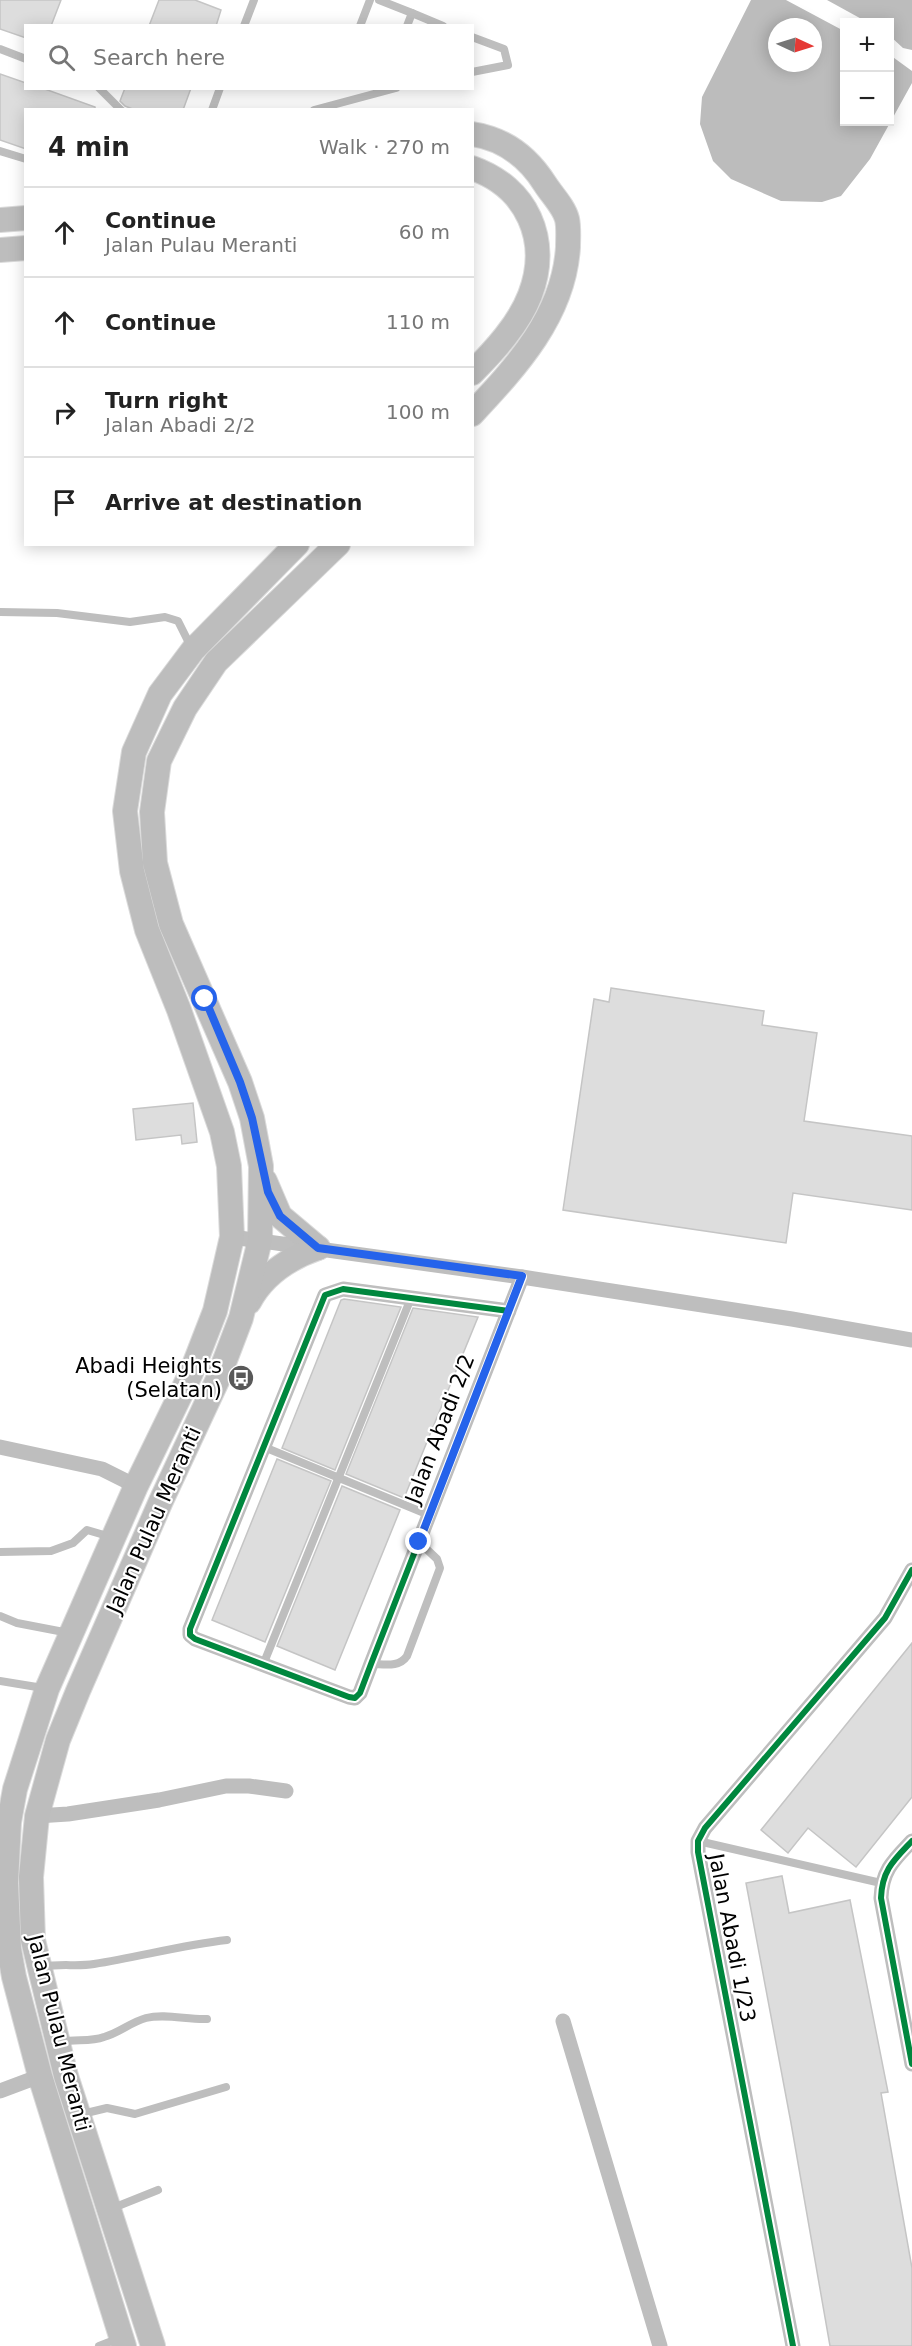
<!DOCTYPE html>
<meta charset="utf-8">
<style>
body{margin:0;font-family:"DejaVu Sans",sans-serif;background:#f2f2f2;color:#222}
.controls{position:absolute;right:18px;top:18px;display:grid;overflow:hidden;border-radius:0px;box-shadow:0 3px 15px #0003}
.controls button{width:54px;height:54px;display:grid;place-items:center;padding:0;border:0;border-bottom:2px solid #e0e0e0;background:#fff;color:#222;font:30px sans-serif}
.compass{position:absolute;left:768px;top:18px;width:54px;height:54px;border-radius:50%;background:#fff;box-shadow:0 3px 15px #0003;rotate:94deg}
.stop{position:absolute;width:18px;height:18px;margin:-14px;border:4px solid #2563eb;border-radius:50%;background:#fff}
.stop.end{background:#2563eb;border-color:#fff;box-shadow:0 2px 6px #0008}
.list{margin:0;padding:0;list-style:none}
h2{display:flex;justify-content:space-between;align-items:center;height:78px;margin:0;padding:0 24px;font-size:26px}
h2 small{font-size:20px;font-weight:400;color:#767676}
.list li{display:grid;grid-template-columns:39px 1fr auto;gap:18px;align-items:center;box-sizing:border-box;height:90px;padding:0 24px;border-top:2px solid #e0e0e0}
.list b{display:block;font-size:22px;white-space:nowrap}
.list p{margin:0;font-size:20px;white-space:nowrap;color:#767676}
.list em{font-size:20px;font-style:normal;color:#767676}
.icon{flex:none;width:33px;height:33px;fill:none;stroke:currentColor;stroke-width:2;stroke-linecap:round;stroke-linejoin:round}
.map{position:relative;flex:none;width:912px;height:2346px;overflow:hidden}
.search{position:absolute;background:#fff;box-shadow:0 3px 15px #0003;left:24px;top:24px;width:450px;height:66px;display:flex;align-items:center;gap:15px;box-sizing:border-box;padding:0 21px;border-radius:0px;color:#767676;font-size:22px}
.panel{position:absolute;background:#fff;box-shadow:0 3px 15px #0003;left:24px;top:108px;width:450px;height:438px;border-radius:0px}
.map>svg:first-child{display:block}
.water{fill:#bcbcbc;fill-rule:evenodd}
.building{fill:#ddd;stroke:#c5c5c5;stroke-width:1.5}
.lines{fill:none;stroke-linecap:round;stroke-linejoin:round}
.primary-casing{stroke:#dbdbdb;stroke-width:26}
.lane{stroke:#bebebe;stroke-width:8}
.street{stroke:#bebebe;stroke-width:15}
.primary{stroke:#bdbdbd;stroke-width:24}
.cycleway-casing{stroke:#fff;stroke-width:10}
.cycleway{stroke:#00873e;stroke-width:6}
.route{stroke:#2563eb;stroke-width:8}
.labels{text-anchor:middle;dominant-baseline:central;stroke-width:4.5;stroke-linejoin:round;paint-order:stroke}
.poi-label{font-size:21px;fill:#000;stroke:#fff;text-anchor:end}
.street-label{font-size:21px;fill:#000;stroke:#fff}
</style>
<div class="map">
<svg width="912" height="2346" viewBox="0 0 912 2346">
<rect width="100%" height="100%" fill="#fff"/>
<g class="water">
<path d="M751 0H786L844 31V122H890V55L912 71V83L870 159 841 196 822 202 781 201 731 179 713 161 700 124 702 97ZM777 27H813V63H777Z"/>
<polygon points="827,0 912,0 912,50 903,48 890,36 890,22 867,22"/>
</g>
<g class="building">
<polygon points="0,0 61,0 51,26 26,26 26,38 0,29"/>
<polygon points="159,0 195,0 221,10 216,26 149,26"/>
<polygon points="0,74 26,83 26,88 42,88 95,107 95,110 26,110 26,149 0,140"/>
<polygon points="125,88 191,88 183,110 135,110 125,106 120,101"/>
<polygon points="611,988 764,1011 762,1025 817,1033 804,1121 912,1136 912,1210 793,1193 786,1243 563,1210 594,999 609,1002"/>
<polygon points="193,1103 197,1142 182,1144 181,1135 136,1140 133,1109"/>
<polygon points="344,1299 401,1307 335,1470 282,1448 341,1300"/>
<polygon points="413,1308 478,1317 404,1498 346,1474"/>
<polygon points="277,1459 331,1481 265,1642 212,1620"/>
<polygon points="342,1486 400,1510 335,1670 277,1646"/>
<polygon points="912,1643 912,1797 856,1867 808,1828 788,1853 761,1830"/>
<polygon points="782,1876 789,1913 850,1900 888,2092 881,2093 912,2268 912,2346 830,2346 791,2123 746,1883"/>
</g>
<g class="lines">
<g class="primary-casing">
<g id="primary">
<path d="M472 134C505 139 528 157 545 184 552 195 564 207 567 219 569 227 568 239 568 247 564 315 517 366 472 414"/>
<path d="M472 168C527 187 551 240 530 295 519 324 494 351 472 373"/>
<polyline points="0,220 26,218"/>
<polyline points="0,250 26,248"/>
<polyline points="265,1181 280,1216 318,1248"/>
<path d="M249 1302C264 1274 289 1258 318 1248"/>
<polyline points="124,2346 40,2076 14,1977 9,1949 6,1883 9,1822 15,1789 47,1689 136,1486 191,1373 215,1311 232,1237 229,1166 222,1132 179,1010 147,930 132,871 125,811 134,752 160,694 193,650 297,544"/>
<polyline points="153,2346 66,2076 33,1940 31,1877 37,1816 58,1740 78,1691 161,1501 217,1381 241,1318 260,1240 261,1166 252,1118 240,1082 171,924 155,863 152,812 159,761 185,708 216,662 338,544"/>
</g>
</g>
<g class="lane">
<polyline points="379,0 412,13"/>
<polyline points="244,26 254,0"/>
<polyline points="360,26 370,0"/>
<polyline points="407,26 412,13 443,26"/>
<polyline points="472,37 504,49 508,65 472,72"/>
<polyline points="0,49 26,59"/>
<polyline points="99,88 121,110"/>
<polyline points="212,110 220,88"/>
<polyline points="314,110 396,88"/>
<polyline points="0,151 26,159"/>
<polyline points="0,612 57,613 130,622 165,617 178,621 191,647"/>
<polyline points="264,1447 429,1515"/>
<polyline points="0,1552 51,1551 73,1543 87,1530 111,1537"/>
<polyline points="0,1616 17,1623 69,1633"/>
<path d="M371 1664C384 1664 399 1668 407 1656L440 1568 437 1559 419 1542"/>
<polyline points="263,1665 411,1298"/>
<polyline points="0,1681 43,1688"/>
<polyline points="698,1841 881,1883"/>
<path d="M43 1967C60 1963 77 1967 94 1964 139 1957 182 1945 227 1940"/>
<path d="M62 2042C76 2039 90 2042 104 2037 119 2033 131 2022 146 2018 165 2013 188 2020 207 2019"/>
<polyline points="82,2114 107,2108 135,2114 226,2087"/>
<polyline points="113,2208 158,2190"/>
<polyline points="99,2346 117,2339"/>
</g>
<g class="street">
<polyline points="232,1237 522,1277 792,1319 912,1340"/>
<polyline points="509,1311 343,1289 325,1295 190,1629 190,1635 195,1639 349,1697 355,1698 360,1693 371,1664 522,1277"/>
<polyline points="0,1447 102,1469 136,1486"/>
<polyline points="37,1816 68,1814 159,1800 226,1786 249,1786 286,1791"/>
<path d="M912 1841C894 1860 882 1870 881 1898L912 2064"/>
<polyline points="563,2021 660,2346"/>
<polyline points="0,2091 40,2076"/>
<polyline points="793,2346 698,1852 698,1841 705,1828 885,1618 912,1570"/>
</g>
<use href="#primary" class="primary"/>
<g class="cycleway-casing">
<g id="cycleway">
<polyline points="509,1311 343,1289 325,1295 190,1629 190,1635 195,1639 349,1697 355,1698 360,1693 371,1664 522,1277"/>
<path d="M912 1841C894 1860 882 1870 881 1898L912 2064"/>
<polyline points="793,2346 698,1852 698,1841 705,1828 885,1618 912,1570"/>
</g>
</g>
<use href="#cycleway" class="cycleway"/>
</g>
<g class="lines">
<polyline class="route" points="205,999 240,1082 252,1118 268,1192 280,1216 318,1248 522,1276 419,1542"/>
</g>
<defs>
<g id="bus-disc" transform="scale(1.35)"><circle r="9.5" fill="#595959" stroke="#fff"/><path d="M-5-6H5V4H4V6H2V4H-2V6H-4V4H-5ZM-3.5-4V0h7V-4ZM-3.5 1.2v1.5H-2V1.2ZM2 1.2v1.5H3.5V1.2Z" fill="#fff"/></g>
</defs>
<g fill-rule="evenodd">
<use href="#bus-disc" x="241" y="1378"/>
</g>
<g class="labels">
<g class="poi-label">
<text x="222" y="1366">Abadi Heights<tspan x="222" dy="24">(Selatan)</tspan></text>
</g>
<g class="street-label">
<text transform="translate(440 1429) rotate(-69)">Jalan Abadi 2/2</text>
<text transform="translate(154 1520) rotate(-66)">Jalan Pulau Meranti</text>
<text transform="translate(732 1938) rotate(79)">Jalan Abadi 1/23</text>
<text transform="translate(59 2033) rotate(76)">Jalan Pulau Meranti</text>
</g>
</g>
</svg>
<div class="controls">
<button>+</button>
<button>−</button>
</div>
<svg class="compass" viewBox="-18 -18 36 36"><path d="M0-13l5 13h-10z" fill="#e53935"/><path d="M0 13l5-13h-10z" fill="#767676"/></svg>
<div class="stop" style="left:205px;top:999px"></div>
<div class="stop end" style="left:419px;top:1542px"></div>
<div class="search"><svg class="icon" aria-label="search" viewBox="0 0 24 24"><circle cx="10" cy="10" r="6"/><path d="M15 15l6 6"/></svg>Search here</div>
<section class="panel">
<h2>4 min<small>Walk · 270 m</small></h2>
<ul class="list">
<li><svg class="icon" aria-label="ahead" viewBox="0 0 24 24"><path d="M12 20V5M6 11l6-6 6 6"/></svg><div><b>Continue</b><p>Jalan Pulau Meranti</p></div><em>60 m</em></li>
<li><svg class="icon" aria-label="ahead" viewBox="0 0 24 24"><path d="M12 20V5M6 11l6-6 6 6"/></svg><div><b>Continue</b></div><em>110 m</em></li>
<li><svg class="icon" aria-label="right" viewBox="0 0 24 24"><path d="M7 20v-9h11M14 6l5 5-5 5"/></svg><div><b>Turn right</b><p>Jalan Abadi 2/2</p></div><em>100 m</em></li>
<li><svg class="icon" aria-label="arrive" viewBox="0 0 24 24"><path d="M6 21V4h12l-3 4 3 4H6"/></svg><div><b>Arrive at destination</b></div></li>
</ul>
</section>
</div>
